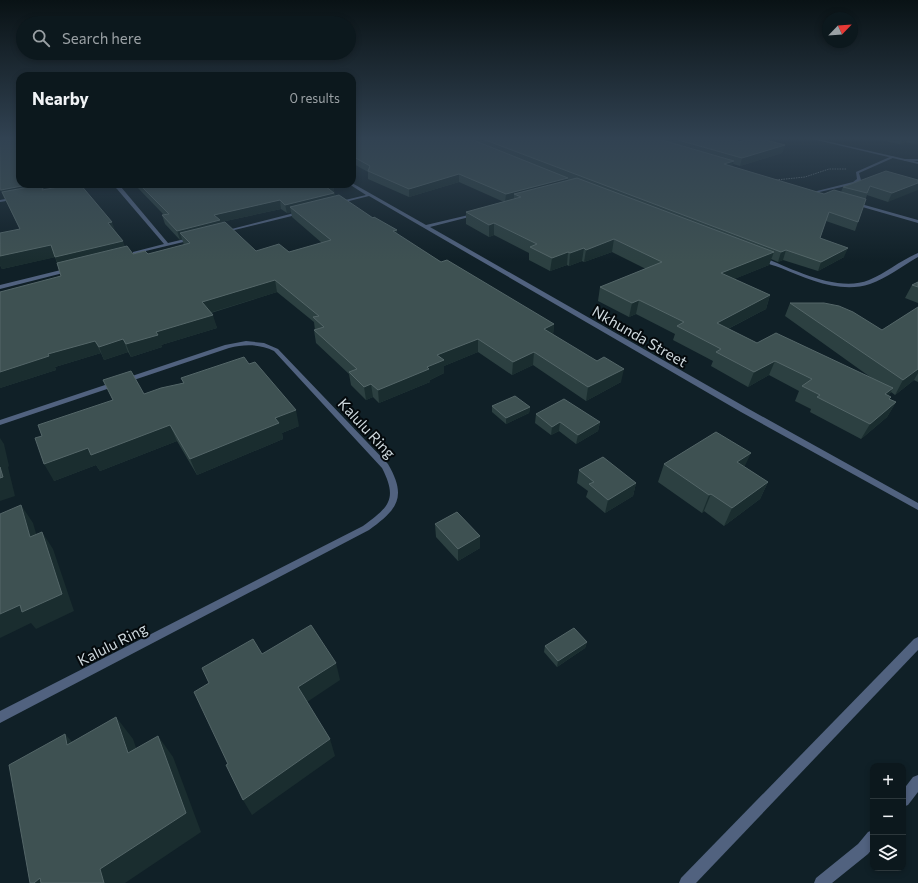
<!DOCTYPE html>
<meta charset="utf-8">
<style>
body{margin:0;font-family:Commissioner,sans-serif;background:#152126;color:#f1f3f6}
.controls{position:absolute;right:12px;bottom:12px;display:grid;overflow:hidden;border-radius:8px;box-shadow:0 2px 6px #0003}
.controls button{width:36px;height:36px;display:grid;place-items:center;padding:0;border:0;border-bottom:1px solid #2c373b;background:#0c181d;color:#f1f3f6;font:20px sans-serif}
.compass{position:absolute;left:822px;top:12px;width:36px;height:36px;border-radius:50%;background:#0c181d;box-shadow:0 2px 6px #0003;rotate:65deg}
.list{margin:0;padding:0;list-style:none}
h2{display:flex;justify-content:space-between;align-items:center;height:52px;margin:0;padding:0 16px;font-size:17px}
h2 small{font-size:13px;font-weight:400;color:#9aa0a4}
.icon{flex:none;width:22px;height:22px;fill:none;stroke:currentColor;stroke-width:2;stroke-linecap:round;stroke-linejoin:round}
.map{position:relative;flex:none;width:918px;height:883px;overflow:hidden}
.search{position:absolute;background:#0c181d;box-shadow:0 2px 6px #0003;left:16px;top:16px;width:340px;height:44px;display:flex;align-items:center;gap:10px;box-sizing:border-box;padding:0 14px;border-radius:22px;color:#9aa0a4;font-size:15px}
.panel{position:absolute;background:#0c181d;box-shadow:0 2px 6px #0003;left:16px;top:72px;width:340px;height:116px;border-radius:12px}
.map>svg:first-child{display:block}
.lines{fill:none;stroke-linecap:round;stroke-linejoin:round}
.path{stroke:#6c7a80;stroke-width:1;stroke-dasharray:1.5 1;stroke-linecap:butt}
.service{fill:#51627f;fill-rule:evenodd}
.minor{fill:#51627f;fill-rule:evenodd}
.wall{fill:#2c4041;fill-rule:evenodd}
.shaded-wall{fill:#1a2d2f}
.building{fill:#3e5152;stroke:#546668}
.labels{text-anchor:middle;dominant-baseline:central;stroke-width:4;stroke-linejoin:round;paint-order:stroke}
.street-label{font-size:15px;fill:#cfd9de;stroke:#04090c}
</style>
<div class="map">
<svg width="918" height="883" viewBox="0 0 918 883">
<rect width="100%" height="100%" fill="#102027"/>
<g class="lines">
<polyline class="path" points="776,180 805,177 829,169 847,169"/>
<g class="service">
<polygon points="892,156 895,157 859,173 861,180 855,184 815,193 813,192 853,182 857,179 856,172"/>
<polygon points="905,159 918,159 918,161 904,161"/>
</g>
<g class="minor">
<polygon points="808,138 813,138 918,162 918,164"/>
<polygon points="352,183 426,225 477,213 477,215 430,227 747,408 918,503 918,510 741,412 369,196 337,204 337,202 366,195 349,184"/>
<polygon points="85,184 94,184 71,189 69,188"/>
<polygon points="112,184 117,184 121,187 168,243 193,237 196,239 133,254 133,252 164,244 117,189"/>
<polygon points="16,197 18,197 18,199 0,202 0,200"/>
<polygon points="854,202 918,220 918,223 852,204 852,202"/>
<polygon points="302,211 304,211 304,213 222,233 220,232"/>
<path d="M918 253V257C902 266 887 278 870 284 841 294 807 279 781 268 773 265 764 263 758 258L763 257C792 269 838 293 869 280 886 273 901 260 918 253Z"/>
<polygon points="69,268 72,270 71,271 0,289 0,285"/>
<path d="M246 341 264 343 278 349 388 464C407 497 398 509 369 530L0 723V711L363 526C389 507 398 499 382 468L274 351C259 344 245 344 229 348L0 425V420L225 345Z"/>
<polygon points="918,637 918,650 696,883 679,883 681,878 914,639"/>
<polygon points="918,775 918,792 908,805 903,807 903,790 913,777"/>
<polygon points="873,830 873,848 868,854 832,883 814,883 816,878 858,844 868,832"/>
</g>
</g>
<g class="wall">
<path d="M0 138 20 184H53L51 189 116 232 125 247 133 254H148L184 245 182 239 180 240 165 224 162 215H164L137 187 136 184H333V185L335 196 373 218 397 230V234L441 262 554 324 553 334 621 382 586 401 533 365 512 375 478 352 444 366V373L430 380V382L379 403 373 397 366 400 351 385 349 374 316 343 314 330H315L314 322 277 292 211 313 217 328 161 345 162 347 131 357 128 352 104 360 101 353 55 367 56 370 0 388 61 276 57 263 55 257 2 269 0 265V233L20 229 1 191H0ZM281 209 287 213 291 212 292 217 322 243 289 252 256 251 221 223V222Z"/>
<polygon points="352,138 746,138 745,140 785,145 782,153 740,166 733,164 732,167 824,194 841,192 843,187 918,180 888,202 867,195 855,231 826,221 820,238 844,257 818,271 783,260 778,262 771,259 769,265 734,279 770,295 766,309 728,329 757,343 873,379 785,316 790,303 882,330 918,307 918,382 914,380 895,395 891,392 888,396 890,399 896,402 887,417 861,439 810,412 811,409 795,401 799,391 769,375 748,387 711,366 713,361 673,340 675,334 636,314 629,317 598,301 600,287 646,269 612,252 584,262 582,261 569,266 567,265 550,271 529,260 529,253 494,235 489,237 466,224 466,212 504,202 459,182 409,197 368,179 368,172 352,163"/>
<polygon points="869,138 918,138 918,143 914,144 906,142 900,144"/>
<polygon points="918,282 918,303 905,298 912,285"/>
<polygon points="181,378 299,426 282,433 283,439 197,475 177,441 100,471 96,465 54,481 42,436 144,394 183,383"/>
<polygon points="492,406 530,407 529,413 506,424 492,412"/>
<polygon points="536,414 600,422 598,431 576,444 559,431 551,435 535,423"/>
<polygon points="664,464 745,467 768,482 760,499 724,526 704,511 702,513 658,482"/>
<polygon points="579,470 636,483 633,496 605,513 586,497 588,491 577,483"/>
<polygon points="435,524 480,548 458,561 436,537"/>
<polygon points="587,642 585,648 557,667 544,652 545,646"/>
</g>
<g class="shaded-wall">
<polygon points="738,138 746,138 745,142 733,146 735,139"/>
<polygon points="903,138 908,138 906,142 900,144"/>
<polygon points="917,138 918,138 918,143 914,144"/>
<polygon points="785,145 782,153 740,166 742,158"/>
<polygon points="734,161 732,168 724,164"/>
<polygon points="459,174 459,182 409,197 409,189"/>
<polygon points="568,178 567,186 521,197 514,194 514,200 505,202 506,194"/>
<polygon points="918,183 918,190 888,202 892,193"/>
<polygon points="32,184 53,184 51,189 4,198 1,190"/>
<polygon points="333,185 336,201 290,207 291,212 287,213 285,205 325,186"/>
<polygon points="280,200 281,209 221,222 223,229 180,233 182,239 180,240 177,231 214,215"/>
<polygon points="112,222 116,233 108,223"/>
<polygon points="494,223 494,235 489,237 489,225"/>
<polygon points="397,230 398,241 393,231"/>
<polygon points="614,239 612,252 584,262 586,250"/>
<polygon points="123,241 127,252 60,269 55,257"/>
<polygon points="51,245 56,257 2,269 0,265 0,256"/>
<polygon points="584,248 582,261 569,266 570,253"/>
<polygon points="848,248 844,257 818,271 821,262"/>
<polygon points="786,250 783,260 778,262 781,252"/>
<polygon points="568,252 567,265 550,271 552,258"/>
<polygon points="774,252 769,265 717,286 721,273"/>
<polygon points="275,280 277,292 206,314 202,302"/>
<polygon points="770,295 766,309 712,337 717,323"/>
<polygon points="639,300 636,314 629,317 632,303"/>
<polygon points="213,315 217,328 161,345 162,347 131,357 126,344 156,332"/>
<polygon points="554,324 553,337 544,329"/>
<polygon points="123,339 128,352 104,360 99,347"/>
<polygon points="478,339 478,352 444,366 444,373 430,380 430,382 379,403 378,390 427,367 437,355"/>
<polygon points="95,341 101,353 55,367 56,370 0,388 0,372 48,354"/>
<polygon points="534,352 533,365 512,375 513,362"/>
<polygon points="775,361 769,375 748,387 754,372"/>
<polygon points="624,369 621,382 586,401 588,387"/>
<polygon points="918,369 918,373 914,380 895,395 903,380"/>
<polygon points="371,384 373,397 366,400 364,387"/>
<polygon points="893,388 884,403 885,394"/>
<polygon points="896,402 887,417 861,439 870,424"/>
<polygon points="530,407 529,413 506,424 506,418"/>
<polygon points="296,410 299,426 282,433 283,439 197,475 190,459 275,418"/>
<polygon points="560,422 559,431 551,435 552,427"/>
<polygon points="600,422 598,431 576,444 578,435"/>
<polygon points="170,425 177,441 100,471 96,465 54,481 44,464 88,448"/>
<polygon points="0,438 4,444 9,466 8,467 15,496 0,501"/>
<polygon points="751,453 743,470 737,462"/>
<polygon points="768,482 760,499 724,526 732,508"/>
<polygon points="636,483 633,496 605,513 608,500"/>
<polygon points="711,494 704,511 702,513 709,495"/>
<polygon points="21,505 33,523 42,554 30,537"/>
<polygon points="42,532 53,549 74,611 36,629 31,623 0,638 0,614"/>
<polygon points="480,536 480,548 458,561 458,549"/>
<polygon points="587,642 585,648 557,667 558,661"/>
<polygon points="336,663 340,680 304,704 298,687"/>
<polygon points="116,717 133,739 145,774 128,753"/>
<polygon points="65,734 85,756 67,745"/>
<polygon points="158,736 173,757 201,832 125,883 104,883 100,869"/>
<polygon points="330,739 335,756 252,815 243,800"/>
<polygon points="40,878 47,883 34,883"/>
</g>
<g class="building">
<polygon points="0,138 20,138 20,184 32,184 1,190 0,188"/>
<polygon points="352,138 468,138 568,178 506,194 459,174 409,189 368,171 370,166 352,156"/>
<polygon points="480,138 655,138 734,161 724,164 824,194 834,190 866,199 858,222 829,212 820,238 848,248 821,262 786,250 781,252"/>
<polygon points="671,138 738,138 735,139 739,142 752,138 758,138 785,145 742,158"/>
<polygon points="886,171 918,180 918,183 892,193 870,186 867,193 843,187"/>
<polygon points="577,178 774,252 721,273 770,295 717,323 757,343 776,333 893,388 885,394 891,397 889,399 896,402 870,424 817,397 820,395 802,386 812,379 775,361 754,372 716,352 721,349 677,326 684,322 639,300 632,303 600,287 662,262 614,239 586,250 584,248 570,253 568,252 552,258 530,247 537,244 494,223 489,225 466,212 521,197 514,194"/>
<polygon points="45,184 42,190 75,184 80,184 112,222 108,223 123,241 55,257 51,245 0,256 0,233 20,229 2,192"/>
<polygon points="139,184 333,184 333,185 325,186 334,193 285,205 280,200 214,215 220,220 177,231 162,215 169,214"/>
<polygon points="339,195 373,218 374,217 397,230 393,231 441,262 447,260 554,324 544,329 597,361 604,357 624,369 588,387 534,352 513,362 478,339 437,355 444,360 427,367 429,369 378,390 371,384 364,387 349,372 357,369 314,330 324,327 313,317 319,316 275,280 202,302 213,315 156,332 158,335 126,344 123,339 99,347 95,341 48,354 49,356 0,372 0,292 61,276 57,263 127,246 133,254 145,251 148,254 190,243 180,233 225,222 256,251 279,244 289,252 331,240 290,207"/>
<polygon points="918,282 918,287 912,285"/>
<polygon points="790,303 824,303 839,306 853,312 882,330 918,307 918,369 903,380"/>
<polygon points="244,357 249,364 255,362 296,410 275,418 279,423 190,459 170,425 91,455 88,448 44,464 35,438 42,436 38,425 113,400 103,380 131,371 144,394 161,388 184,383 181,378"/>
<polygon points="515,396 530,407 506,418 492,406"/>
<polygon points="564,399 600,422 578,435 560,422 552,427 536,414"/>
<polygon points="716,432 751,453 737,462 768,482 732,508 711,494 709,495 664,464"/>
<polygon points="603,457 636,483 608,500 589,484 594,482 579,470"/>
<polygon points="0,467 3,477 0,478"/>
<polygon points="21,505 30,537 42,532 62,594 22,612 20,605 0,614 0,514"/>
<polygon points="457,512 480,536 458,549 435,524"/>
<polygon points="311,625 336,663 298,687 330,739 243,800 226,765 228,764 194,692 209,683 202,668 253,639 262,654"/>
<polygon points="574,628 587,642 558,661 545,646"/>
<polygon points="116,717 128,753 158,736 186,813 100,869 104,883 41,883 40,878 34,883 30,883 9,765 65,734 67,745"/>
</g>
<linearGradient id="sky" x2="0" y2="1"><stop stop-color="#091215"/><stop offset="0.53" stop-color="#314252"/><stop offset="1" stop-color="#314252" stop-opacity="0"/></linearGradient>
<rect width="918" height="261" fill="url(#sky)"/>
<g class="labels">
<g class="street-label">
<text transform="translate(640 336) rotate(30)">Nkhunda Street</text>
<text transform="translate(367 428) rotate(47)">Kalulu Ring</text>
<text transform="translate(112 644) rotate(-27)">Kalulu Ring</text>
</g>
</g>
</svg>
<div class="controls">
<button>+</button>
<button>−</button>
<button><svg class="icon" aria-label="layers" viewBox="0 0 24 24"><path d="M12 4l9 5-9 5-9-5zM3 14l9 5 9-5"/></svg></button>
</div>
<svg class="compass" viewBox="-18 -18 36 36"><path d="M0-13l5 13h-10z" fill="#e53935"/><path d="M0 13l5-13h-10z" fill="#9aa0a4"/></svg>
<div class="search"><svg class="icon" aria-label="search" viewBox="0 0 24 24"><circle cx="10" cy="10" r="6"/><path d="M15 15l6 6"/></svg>Search here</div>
<section class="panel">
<h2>Nearby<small>0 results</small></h2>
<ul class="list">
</ul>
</section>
</div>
